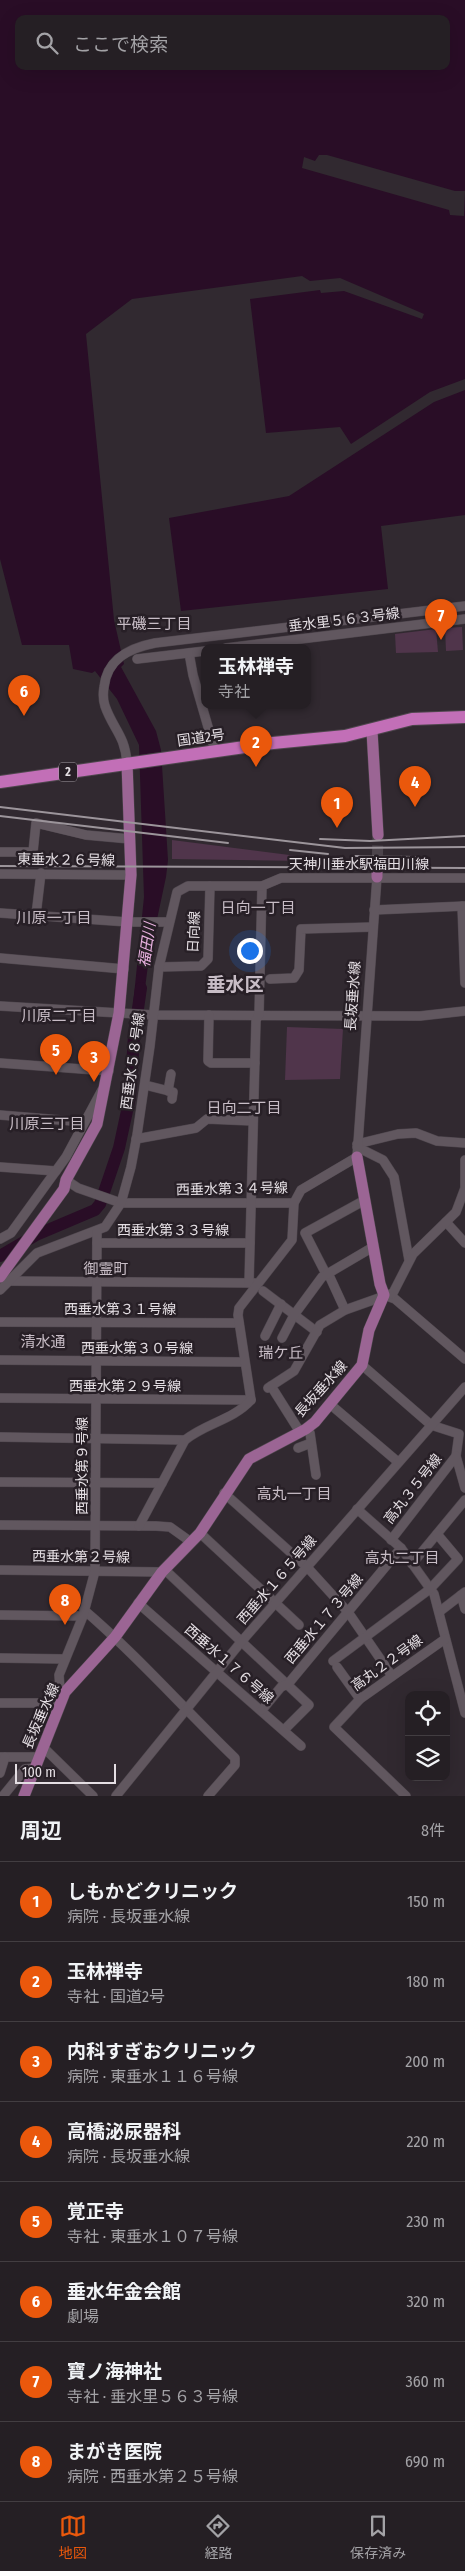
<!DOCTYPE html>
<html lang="ja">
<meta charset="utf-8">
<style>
body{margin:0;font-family:"Fira Sans Condensed","Noto Sans JP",sans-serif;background:#312c31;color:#f1f3f6}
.controls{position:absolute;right:15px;bottom:15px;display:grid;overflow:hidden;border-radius:10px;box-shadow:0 5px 20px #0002}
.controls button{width:45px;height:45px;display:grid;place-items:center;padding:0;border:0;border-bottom:1px solid #423d41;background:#251f24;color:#f1f3f6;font:25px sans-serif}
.scale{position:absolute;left:15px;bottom:12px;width:101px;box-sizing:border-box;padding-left:5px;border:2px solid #e4dee3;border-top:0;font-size:14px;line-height:18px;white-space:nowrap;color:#e4dee3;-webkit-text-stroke:4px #271f26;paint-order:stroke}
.you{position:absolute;left:249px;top:950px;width:18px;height:18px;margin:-12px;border:4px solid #fff;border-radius:50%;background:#1a73e8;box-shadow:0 0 0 8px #1a73e833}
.badge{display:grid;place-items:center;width:32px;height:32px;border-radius:50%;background:#ea580c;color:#fff;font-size:16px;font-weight:700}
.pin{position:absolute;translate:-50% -41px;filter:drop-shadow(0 1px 2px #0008)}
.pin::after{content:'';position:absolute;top:26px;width:18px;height:15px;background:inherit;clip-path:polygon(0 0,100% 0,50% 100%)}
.popup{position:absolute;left:201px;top:644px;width:110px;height:65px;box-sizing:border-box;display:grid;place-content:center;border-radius:10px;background:#251f24;filter:drop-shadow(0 1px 4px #0005);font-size:16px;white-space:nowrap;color:#a3a2a6}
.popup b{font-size:19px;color:#f1f3f6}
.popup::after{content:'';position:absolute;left:50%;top:100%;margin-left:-10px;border:10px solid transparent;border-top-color:#251f24}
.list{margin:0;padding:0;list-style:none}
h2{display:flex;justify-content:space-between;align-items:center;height:65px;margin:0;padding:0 20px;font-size:21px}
h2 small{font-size:16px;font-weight:400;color:#a3a2a6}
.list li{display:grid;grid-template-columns:32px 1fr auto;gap:15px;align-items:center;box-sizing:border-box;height:80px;padding:0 20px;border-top:1px solid #423d41}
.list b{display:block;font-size:19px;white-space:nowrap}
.list p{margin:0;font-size:16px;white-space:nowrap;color:#a3a2a6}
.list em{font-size:16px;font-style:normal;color:#a3a2a6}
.icon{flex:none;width:28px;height:28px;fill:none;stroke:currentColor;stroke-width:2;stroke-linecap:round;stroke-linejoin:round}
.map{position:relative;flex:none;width:465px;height:1796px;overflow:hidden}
.search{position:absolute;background:#251f24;box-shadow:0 5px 20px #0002;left:15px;right:15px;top:15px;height:55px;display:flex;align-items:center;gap:12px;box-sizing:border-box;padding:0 18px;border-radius:10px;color:#a3a2a6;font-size:19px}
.sheet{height:705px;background:#251f24}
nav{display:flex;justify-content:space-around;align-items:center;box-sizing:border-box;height:70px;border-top:1px solid #423d41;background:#251f24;font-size:14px;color:#a3a2a6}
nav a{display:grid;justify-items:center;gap:2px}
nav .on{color:#ea580c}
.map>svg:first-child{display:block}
.green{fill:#50354b}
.water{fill:#290d26;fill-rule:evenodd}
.pier{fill:#312930}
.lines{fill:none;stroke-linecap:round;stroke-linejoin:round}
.river{stroke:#290d26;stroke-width:12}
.major-tunnel{stroke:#4c444b;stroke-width:11;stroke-dasharray:11 5.5;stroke-linecap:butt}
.minor-casing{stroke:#4e464d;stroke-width:10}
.major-casing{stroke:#4e464d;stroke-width:12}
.highway-casing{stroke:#4e464d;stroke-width:14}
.minor{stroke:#61575f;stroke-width:9}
.major{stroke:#9b6594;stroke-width:11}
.highway{stroke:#c26fb7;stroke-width:12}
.rail{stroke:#9c959b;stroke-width:2}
.labels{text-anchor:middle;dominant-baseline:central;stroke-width:5;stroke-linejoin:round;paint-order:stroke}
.shield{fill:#271f26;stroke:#aba5aa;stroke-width:1}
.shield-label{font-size:12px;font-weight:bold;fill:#e4dee3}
.street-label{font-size:14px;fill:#e4dee3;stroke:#271f26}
.neighbourhood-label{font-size:15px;fill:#c8bdc6;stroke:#271f26}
.water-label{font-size:15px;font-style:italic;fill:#ebb3e2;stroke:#271f26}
.district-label{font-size:19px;font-weight:bold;fill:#c8bdc6;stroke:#271f26}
</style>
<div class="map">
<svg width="465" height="1796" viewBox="0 0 465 1796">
<rect width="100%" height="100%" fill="#312930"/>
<g class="green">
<polygon points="462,627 463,650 446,651 445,628"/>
<polygon points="436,629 438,652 396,653 395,634"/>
<polygon points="172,840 305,857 306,861 172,859"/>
<polygon points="287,1027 343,1029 340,1079 285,1080"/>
</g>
<g class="water">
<path d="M0 0H465V379L430 392 351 444 340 427 266 433 250 299 320 290 321 293 344 291 422 319 424 314 340 278 310 281 302 276 132 299 86 334 114 620 124 664 121 667 156 731 161 750 168 860 166 877 149 957 143 1004 133 1005 144 897 139 745 117 699 95 671 92 673 73 669 69 645H22L0 559ZM19 19H446V66H19Z"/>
<polygon points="465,390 465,515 381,526 388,589 181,611 169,518 289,496 434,402"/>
</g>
<polygon class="pier" points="319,155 327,155 455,191 465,191 464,216 450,215 449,210 302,168 304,157 315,161"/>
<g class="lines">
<polyline class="river" points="0,1256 36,1235 95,1210 100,1204 119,1148 130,1097 134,1036 141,988"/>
<polyline class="major-tunnel" points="377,873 378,835"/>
<g class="minor-casing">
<g id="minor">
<polyline points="226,648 465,619"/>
<polyline points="189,653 193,675 215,751"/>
<polyline points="137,659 205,651"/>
<path d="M127 763C125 735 113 729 105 706 103 700 103 693 104 687 107 659 129 648 155 643L465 606"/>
<polyline points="0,852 33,852 36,823 86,835 130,839"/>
<polyline points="0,874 131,875"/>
<polyline points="462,906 465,983"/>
<polyline points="374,910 465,906"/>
<polyline points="0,913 128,922 169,922"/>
<polyline points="36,915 41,873"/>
<polyline points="0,958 124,969"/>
<polyline points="159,967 201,966 208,959 210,886"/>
<polyline points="270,979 294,978 299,970 301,929 373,927"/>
<polyline points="0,1006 154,1015 420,1016 465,1011"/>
<polyline points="209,1015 208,1061 211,1063 255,1063"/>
<polyline points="0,1063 109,1071"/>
<polyline points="145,1085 173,1092 172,1099"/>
<polyline points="168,1091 171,1074"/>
<polyline points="0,1115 84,1122"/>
<polyline points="136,1139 196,1128 207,1119 253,1121"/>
<polyline points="357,1144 398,1134 416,1133 437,1141 465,1143"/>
<polyline points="357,1147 383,1160 394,1177 409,1260"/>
<polyline points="0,1167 56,1171"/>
<polyline points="66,1180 78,1188 121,1203 294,1203"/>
<polyline points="446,1222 465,1243"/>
<polyline points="0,1239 11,1233 66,1157 102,1090"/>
<polyline points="97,1243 250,1243"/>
<polyline points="328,1273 345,1310"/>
<polyline points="326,1274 305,1233 365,1200"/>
<polyline points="8,1281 255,1283"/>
<polyline points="249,1283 256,1020 259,1015 262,886"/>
<polyline points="0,1290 37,1253 105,1227 121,1203 131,1167 137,1135 150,1046 159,967 177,892 188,886 262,886 281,878 465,878"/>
<polyline points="263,1291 317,1332"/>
<polyline points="384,1295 395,1299 465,1359"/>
<polyline points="0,1322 239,1323"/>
<polyline points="265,1336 281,1304"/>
<polyline points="282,1338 294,1315 322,1277 373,1247"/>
<polyline points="0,1360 244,1362"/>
<polyline points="362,1365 431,1425 459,1434 456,1456 465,1488"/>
<polyline points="271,1386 300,1432"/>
<polyline points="268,1388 294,1371 320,1325 345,1310 393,1293 413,1254 456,1212 465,1188 465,1160"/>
<polyline points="0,1398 251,1400"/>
<polyline points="251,1400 238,1315 239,1308 292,1240 294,1203 301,1190 357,1157 377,877"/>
<polyline points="331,1405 398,1462"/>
<polyline points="306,1429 310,1433 316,1475"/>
<polyline points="0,1437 185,1440"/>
<polyline points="298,1448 311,1443"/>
<polyline points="0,1482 162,1483"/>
<polyline points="224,1493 307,1567 348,1612 392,1676"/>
<polyline points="357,1509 401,1548 434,1594 465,1713"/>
<polyline points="0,1525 156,1526 170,1527 191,1542"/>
<path d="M139 1526 185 1440C206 1423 233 1420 251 1400"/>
<polyline points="200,1533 299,1625"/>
<polyline points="391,1540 456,1456"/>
<polyline points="412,1564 465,1500"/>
<polyline points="164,1569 309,1705 284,1730"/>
<polyline points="0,1570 162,1572"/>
<polyline points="461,1595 465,1609"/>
<polyline points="138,1603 301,1746"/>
<path d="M84 1610C138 1656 184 1709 235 1758V1765L208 1796"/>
<polyline points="439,1612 465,1592"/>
<polyline points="0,1615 83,1616"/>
<polyline points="0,1658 65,1659"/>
<polyline points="333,1661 430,1589 458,1559 437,1534"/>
<polyline points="337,1667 360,1699"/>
<polyline points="65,1692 60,1688 59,1675 83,1616 95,1571 97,1232"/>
<polyline points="0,1703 61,1703"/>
<polyline points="262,1710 281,1687 288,1684 401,1548"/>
<polyline points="43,1747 93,1796"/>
<polyline points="0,1757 39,1757"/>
<polyline points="0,1773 5,1757"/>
<polyline points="3,1796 25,1769 35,1768"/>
<polyline points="116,1796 241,1642 465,1387"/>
<polyline points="406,1796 334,1727 360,1699 445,1639"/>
</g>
</g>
<g class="major-casing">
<g id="major">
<polyline points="372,731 378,835"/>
<polyline points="377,877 377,873"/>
<polyline points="0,1277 64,1189 66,1180 97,1124 119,1013 131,875 127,763"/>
<polyline points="24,1796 65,1692 115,1637 162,1572 200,1533 249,1459 306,1429 315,1422 362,1365 369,1330 384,1295 380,1284 357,1157"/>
</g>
</g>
<g class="highway-casing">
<polyline id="highway" points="0,782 273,743 345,736 412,719 465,717"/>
</g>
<use href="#minor" class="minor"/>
<use href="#major" class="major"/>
<use href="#highway" class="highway"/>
<g class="rail">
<polyline points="0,807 345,848 465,847"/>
<polyline points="0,816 228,843"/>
<polyline points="320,839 370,841 465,836"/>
<polyline points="290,850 328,854"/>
<polyline points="353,856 415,857"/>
<polyline points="0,866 465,868"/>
</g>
</g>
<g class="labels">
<rect class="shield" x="59" y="762.5" width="18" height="19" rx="4"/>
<g class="shield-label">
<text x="68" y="772">2</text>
</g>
<g class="street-label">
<text transform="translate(344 620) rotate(-7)">垂水里５６３号線</text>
<text transform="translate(201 738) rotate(-8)">国道2号</text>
<text transform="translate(66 860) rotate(1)">東垂水２６号線</text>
<text x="359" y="864">天神川垂水駅福田川線</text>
<text transform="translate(194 932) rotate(-87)">日向線</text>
<text transform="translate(353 996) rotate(-86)">長坂垂水線</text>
<text transform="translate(133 1061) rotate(-82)">西垂水５８号線</text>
<text transform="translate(232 1189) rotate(-1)">西垂水第３４号線</text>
<text x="173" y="1230">西垂水第３３号線</text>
<text x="120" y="1309">西垂水第３１号線</text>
<text x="137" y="1348">西垂水第３０号線</text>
<text x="125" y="1386">西垂水第２９号線</text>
<text transform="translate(321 1389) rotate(-48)">長坂垂水線</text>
<text transform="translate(82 1466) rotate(-90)">西垂水第９号線</text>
<text transform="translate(413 1489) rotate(-52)">高丸３５号線</text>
<text transform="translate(81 1557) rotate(1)">西垂水第２号線</text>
<text transform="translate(277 1580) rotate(-49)">西垂水１６５号線</text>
<text transform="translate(324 1619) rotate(-50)">西垂水１７３号線</text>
<text transform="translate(387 1663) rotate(-36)">高丸２２号線</text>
<text transform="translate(229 1664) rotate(41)">西垂水１７６号線</text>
<text transform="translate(41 1716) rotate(-66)">長坂垂水線</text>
</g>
<g class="neighbourhood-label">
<text x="154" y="624">平磯三丁目</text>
<text x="258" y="908">日向一丁目</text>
<text x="54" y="918">川原一丁目</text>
<text x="59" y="1016">川原二丁目</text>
<text x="244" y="1108">日向二丁目</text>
<text x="47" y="1124">川原三丁目</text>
<text x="106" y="1269">御霊町</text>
<text x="43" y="1342">清水通</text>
<text x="281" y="1353">瑞ケ丘</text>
<text x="294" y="1494">高丸一丁目</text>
<text x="402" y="1558">高丸二丁目</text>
</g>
<g class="water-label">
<text transform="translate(147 945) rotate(-82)">福田川</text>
</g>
<g class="district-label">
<text x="235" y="984">垂水区</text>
</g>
</g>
</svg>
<div class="controls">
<button><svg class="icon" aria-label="locate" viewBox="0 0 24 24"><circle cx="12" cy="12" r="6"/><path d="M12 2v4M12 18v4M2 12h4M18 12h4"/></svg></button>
<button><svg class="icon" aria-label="layers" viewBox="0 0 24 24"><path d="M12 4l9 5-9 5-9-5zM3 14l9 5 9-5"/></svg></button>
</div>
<div class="scale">100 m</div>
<div class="you"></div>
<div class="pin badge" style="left:337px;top:828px">1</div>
<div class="pin badge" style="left:256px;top:767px">2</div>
<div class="popup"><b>玉林禅寺</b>寺社</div>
<div class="pin badge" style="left:94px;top:1082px">3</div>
<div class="pin badge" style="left:415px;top:807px">4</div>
<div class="pin badge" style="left:56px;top:1075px">5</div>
<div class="pin badge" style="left:24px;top:716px">6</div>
<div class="pin badge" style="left:441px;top:640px">7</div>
<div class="pin badge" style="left:65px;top:1625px">8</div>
<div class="search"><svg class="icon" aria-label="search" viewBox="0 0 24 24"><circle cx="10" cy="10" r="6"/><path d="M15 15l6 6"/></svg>ここで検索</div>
</div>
<section class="sheet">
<h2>周辺<small>8件</small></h2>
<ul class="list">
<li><span class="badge">1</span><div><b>しもかどクリニック</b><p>病院 · 長坂垂水線</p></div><em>150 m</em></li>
<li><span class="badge">2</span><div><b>玉林禅寺</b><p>寺社 · 国道2号</p></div><em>180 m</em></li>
<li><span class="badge">3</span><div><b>内科すぎおクリニック</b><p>病院 · 東垂水１１６号線</p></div><em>200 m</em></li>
<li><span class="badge">4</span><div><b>高橋泌尿器科</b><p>病院 · 長坂垂水線</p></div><em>220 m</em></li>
<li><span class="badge">5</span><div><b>覚正寺</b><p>寺社 · 東垂水１０７号線</p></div><em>230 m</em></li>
<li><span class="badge">6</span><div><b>垂水年金会館</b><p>劇場</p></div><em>320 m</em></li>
<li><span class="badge">7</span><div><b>寶ノ海神社</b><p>寺社 · 垂水里５６３号線</p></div><em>360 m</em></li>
<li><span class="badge">8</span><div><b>まがき医院</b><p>病院 · 西垂水第２５号線</p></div><em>690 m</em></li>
</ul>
</section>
<nav>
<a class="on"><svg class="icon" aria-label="map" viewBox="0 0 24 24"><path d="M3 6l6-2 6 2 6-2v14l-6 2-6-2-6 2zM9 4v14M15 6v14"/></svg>地図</a>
<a><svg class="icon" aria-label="directions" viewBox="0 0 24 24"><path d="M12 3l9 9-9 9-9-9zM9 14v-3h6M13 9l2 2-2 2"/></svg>経路</a>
<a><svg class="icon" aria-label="saved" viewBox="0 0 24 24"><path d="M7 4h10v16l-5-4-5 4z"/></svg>保存済み</a>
</nav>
